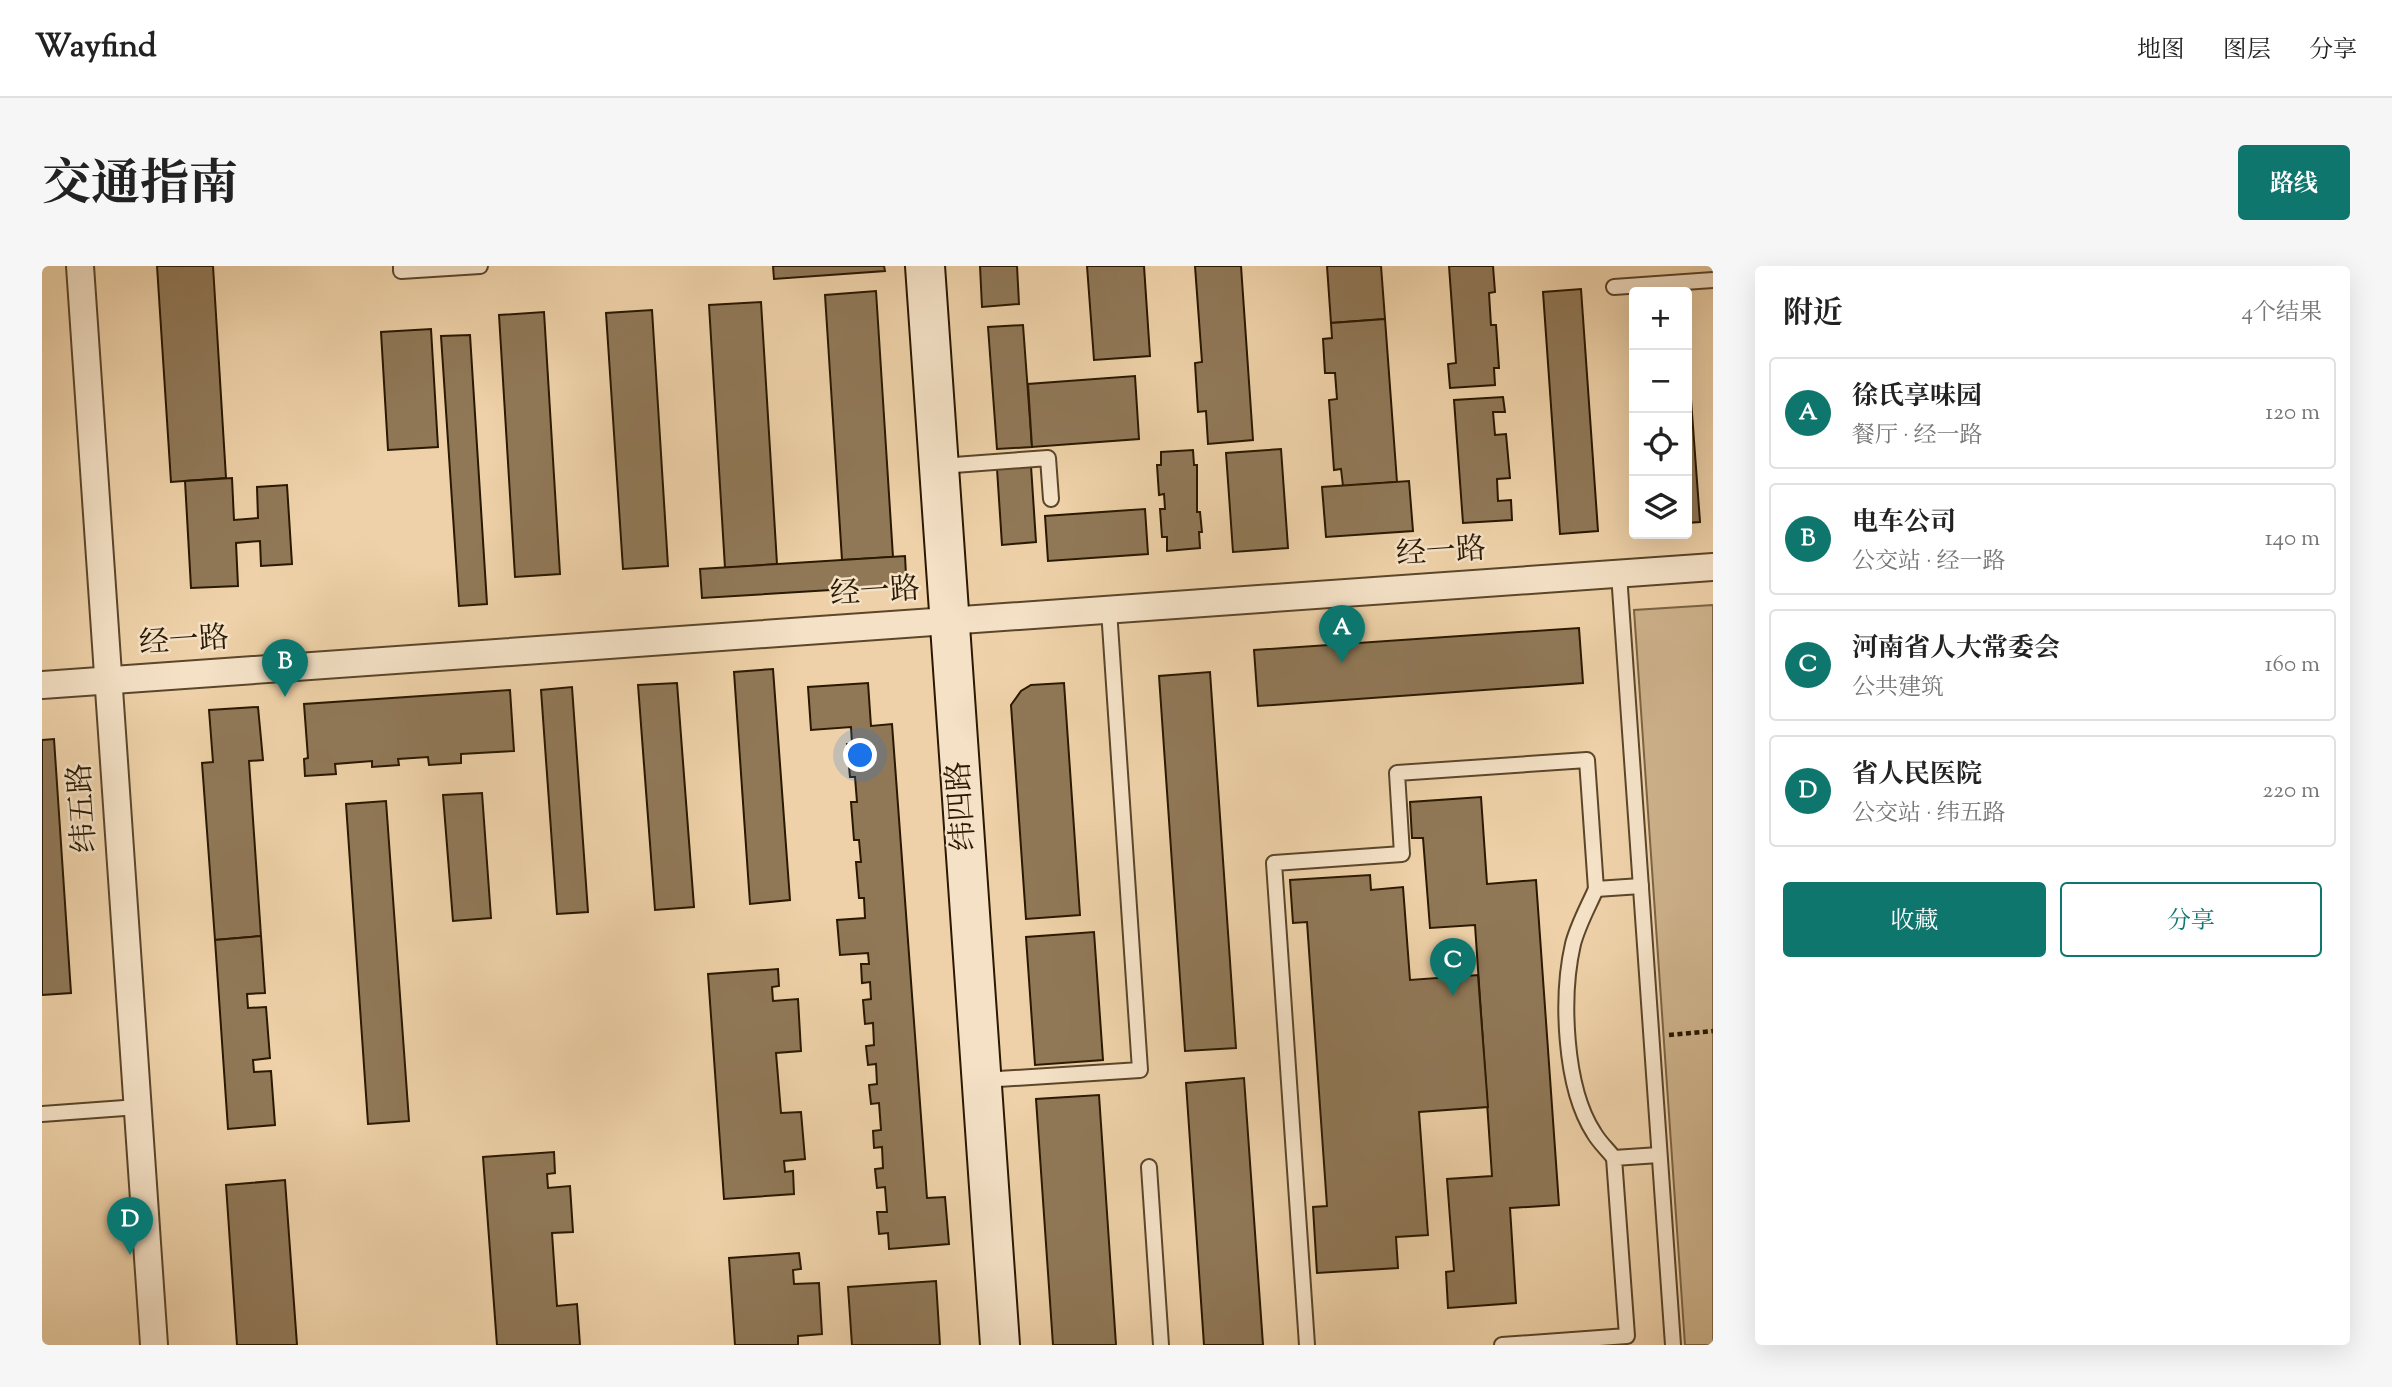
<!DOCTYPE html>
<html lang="zh">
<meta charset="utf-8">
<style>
body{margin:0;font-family:"Sorts Mill Goudy","Noto Serif SC",serif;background:#f6f6f6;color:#222}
.controls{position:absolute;right:21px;top:21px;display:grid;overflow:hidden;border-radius:7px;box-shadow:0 7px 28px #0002}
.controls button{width:63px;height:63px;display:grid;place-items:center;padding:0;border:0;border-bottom:2px solid #e0e0e0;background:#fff;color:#222;font:35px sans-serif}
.you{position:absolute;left:819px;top:490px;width:24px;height:24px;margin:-18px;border:5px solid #fff;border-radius:50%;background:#1a73e8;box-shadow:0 0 0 10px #1a73e833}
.badge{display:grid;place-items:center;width:46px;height:46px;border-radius:50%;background:#0f766e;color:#fff;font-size:23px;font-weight:700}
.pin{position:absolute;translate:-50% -58px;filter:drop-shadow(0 2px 4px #0008)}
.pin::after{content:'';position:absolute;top:37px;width:24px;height:21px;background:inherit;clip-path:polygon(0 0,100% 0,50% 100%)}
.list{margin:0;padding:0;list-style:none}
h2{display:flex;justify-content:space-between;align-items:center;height:91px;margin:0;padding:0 28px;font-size:30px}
h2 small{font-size:23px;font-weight:400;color:#767676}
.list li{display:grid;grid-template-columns:46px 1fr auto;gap:21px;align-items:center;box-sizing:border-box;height:112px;margin:0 14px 14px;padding:0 14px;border:2px solid #e0e0e0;border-radius:7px}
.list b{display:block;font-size:26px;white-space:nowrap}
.list p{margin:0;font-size:23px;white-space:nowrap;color:#767676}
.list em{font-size:23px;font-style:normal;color:#767676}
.actions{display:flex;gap:14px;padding:21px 28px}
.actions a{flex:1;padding:16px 0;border:2px solid #0f766e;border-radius:7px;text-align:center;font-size:24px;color:#0f766e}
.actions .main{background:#0f766e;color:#fff}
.icon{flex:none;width:38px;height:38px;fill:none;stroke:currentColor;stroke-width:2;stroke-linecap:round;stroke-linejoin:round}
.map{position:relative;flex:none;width:1671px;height:1079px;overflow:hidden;border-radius:7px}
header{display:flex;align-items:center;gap:42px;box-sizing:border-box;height:98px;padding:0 35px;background:#fff;border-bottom:2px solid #e0e0e0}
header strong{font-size:33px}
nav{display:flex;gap:38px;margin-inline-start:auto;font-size:24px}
.intro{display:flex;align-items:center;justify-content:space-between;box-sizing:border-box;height:168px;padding:0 42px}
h1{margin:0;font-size:49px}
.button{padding:18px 32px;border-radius:7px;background:#0f766e;color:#fff;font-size:24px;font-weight:700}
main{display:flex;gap:42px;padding:0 42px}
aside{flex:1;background:#fff;border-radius:7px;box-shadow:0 7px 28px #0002}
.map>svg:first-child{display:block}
.green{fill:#cdb28b;stroke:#7c6546;stroke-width:2}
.building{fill:#907857;stroke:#2a1800;stroke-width:2}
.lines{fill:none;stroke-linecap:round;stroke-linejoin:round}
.lane-casing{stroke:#5b462a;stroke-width:18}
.street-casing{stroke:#5b462a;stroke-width:30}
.secondary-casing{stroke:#2a1800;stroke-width:42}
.path{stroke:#2a1800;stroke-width:4.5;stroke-dasharray:5 3.5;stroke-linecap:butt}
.lane{stroke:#f4e1c6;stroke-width:14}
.street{stroke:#f4e1c6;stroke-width:26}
.secondary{stroke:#f4e1c6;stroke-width:38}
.labels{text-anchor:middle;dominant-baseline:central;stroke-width:5;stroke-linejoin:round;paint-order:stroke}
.street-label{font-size:30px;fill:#2a1800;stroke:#f4e1c6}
</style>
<header>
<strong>Wayfind</strong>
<nav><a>地图</a><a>图层</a><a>分享</a></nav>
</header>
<div class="intro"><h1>交通指南</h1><a class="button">路线</a></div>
<main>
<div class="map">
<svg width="1671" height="1079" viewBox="0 0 1671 1079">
<rect width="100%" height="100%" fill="#eed1a8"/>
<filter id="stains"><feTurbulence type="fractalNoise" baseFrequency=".00286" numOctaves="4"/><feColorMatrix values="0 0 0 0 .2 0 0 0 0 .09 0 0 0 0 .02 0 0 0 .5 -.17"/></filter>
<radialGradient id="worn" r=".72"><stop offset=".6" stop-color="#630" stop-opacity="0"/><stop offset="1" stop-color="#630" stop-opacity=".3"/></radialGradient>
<polygon class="green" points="1671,339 1671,1079 1643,1079 1592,344"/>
<g class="building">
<polygon points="115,0 171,0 184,212 129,216"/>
<polygon points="731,0 842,0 843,5 732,13"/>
<polygon points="938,0 975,0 977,38 940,41"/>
<polygon points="1045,0 1102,0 1108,90 1052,94"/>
<polygon points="1153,0 1199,0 1211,174 1166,178 1164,145 1156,146 1153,97 1160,96"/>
<polygon points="1285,0 1339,0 1343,53 1289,57"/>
<polygon points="1407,0 1451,0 1453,26 1447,27 1449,59 1454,59 1457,102 1452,102 1453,119 1408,122 1406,98 1414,97"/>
<polygon points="1539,23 1556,265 1518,268 1501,26"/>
<polygon points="834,25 851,291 800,294 783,29"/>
<polygon points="719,36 735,298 683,302 667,39"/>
<polygon points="610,44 626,300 581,303 564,47"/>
<polygon points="502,46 518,308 473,311 457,49"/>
<polygon points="1343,53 1355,216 1301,220 1299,203 1292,204 1287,134 1295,133 1293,107 1283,107 1281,73 1290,72 1289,57"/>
<polygon points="981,59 990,181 955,183 946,61"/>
<polygon points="389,63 396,181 346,184 339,66"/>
<polygon points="428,69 445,338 417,340 399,70"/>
<polygon points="1645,79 1658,256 1645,257"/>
<polygon points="1093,110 1097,173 990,181 986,118"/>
<polygon points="1461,131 1463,146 1451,146 1453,169 1464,168 1468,212 1455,213 1456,235 1469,234 1470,254 1421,257 1412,134"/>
<polygon points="1239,183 1246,282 1191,286 1184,187"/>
<polygon points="1151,184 1152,199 1155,199 1155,246 1158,246 1160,266 1157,266 1158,282 1125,285 1125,271 1120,271 1118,243 1123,243 1122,228 1117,229 1115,199 1119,199 1119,186"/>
<polygon points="989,200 994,276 960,279 955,203"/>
<polygon points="190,212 192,254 216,252 215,221 245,219 250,298 219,300 218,275 194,277 196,320 149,322 143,215"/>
<polygon points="1367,215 1371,265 1284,271 1280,221"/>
<polygon points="1103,243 1106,288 1006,295 1003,250"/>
<polygon points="863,290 864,309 860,317 854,320 660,332 658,303"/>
<polygon points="1537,362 1541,417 1216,440 1212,384"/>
<polygon points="731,403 748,634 708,638 692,406"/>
<polygon points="1168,406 1194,782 1143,785 1117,410"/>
<polygon points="635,417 652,641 613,644 596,419"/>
<polygon points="826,417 829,460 850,458 885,932 903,931 907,978 847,983 846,967 837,968 835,946 845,946 843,921 835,922 833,903 841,902 840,881 832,882 831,865 839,864 837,837 829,838 827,819 835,818 834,798 826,799 824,780 832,779 831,757 823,758 821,734 829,733 828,716 820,717 819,698 827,698 826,687 798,689 795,654 823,652 822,632 817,632 814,596 819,596 817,574 812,574 809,536 815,536 813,511 808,511 805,478 810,478 809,461 769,464 766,421"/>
<polygon points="1022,417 1038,649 984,653 969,439 979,425 989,419"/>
<polygon points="530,421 546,646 515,648 499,424"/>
<polygon points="468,424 472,485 419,488 419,497 387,499 386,491 356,493 357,499 330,501 330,495 293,498 294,508 263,510 262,493 266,492 262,438"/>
<polygon points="216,441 221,494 207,495 219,670 173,674 160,497 171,496 167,444"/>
<polygon points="12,473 29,727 0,729 0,474"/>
<polygon points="440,527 449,652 411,655 401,529"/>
<polygon points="1439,531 1445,618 1494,614 1517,939 1468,942 1474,1037 1406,1042 1404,1006 1412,1005 1405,913 1450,910 1433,659 1388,662 1381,572 1370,572 1368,536"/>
<polygon points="344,535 367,855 326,858 304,538"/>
<polygon points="1328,609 1329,624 1361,621 1368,714 1436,709 1446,841 1377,846 1386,969 1354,971 1356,1002 1275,1007 1271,941 1285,940 1265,656 1251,657 1248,614"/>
<polygon points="1052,666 1061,794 993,799 984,671"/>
<polygon points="219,670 223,727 205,728 206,742 224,741 228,792 211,794 212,806 229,805 233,859 186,863 173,674"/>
<polygon points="736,703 737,720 730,721 731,735 756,733 759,785 734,787 739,847 759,846 763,893 742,895 743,906 751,905 752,928 682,933 666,708"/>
<polygon points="1202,812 1221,1079 1162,1079 1144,817"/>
<polygon points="1057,829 1074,1079 1011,1079 994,833"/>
<polygon points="512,886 513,907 505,908 506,922 528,920 531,966 510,967 515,1040 535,1038 538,1079 455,1079 441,891"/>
<polygon points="243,914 255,1079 195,1079 184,919"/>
<polygon points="757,987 759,1003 751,1004 752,1018 777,1017 780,1068 756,1070 756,1079 693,1079 687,992"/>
<polygon points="894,1015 898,1079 810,1079 806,1021"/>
</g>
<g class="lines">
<g class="lane-casing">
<g id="lane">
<polyline points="359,0 359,5 438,0"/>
<polyline points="1572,21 1671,14"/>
<polyline points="899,200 1006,192 1009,233"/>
<polyline points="1577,308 1631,1079"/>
<path d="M1554 623C1546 641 1536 659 1531 678 1519 730 1522 821 1552 867 1557 876 1566 884 1572 892"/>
<polyline points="941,814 1098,804 1067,344"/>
<polyline points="0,848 96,841"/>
<polyline points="1107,901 1119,1079"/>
<polyline points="1265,1079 1232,597 1360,588 1355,507 1545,494 1554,623 1599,620"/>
<polyline points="1460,1079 1585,1070 1572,892 1617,889"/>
</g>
</g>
<g class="street-casing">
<g id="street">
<polyline points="38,0 112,1079"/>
<polyline points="0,419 1671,301"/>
</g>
</g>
<g class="secondary-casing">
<polyline id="secondary" points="883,0 958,1079"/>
</g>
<polyline class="path" points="1627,769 1671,765"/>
<use href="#lane" class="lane"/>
<use href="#street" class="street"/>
<use href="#secondary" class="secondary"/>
</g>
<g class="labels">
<g class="street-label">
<text transform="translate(1399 287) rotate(-4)">经一路</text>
<text transform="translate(833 327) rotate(-4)">经一路</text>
<text transform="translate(142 376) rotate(-4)">经一路</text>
<text transform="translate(921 540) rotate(-94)">纬四路</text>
<text transform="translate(42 542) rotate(-94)">纬五路</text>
</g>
</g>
<rect width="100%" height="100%" filter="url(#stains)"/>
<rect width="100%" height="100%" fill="url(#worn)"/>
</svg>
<div class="controls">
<button>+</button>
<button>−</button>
<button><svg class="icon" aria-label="locate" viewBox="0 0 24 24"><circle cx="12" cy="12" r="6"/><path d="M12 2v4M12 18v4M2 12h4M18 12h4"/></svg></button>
<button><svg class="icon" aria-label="layers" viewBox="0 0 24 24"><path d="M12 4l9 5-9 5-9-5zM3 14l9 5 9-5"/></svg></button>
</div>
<div class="you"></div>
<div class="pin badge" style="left:1300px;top:397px">A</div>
<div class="pin badge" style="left:243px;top:431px">B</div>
<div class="pin badge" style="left:1411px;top:730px">C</div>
<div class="pin badge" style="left:88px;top:989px">D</div>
</div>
<aside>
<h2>附近<small>4个结果</small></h2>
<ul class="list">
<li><span class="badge">A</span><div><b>徐氏享味园</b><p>餐厅 · 经一路</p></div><em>120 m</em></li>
<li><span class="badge">B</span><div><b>电车公司</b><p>公交站 · 经一路</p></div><em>140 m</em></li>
<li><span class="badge">C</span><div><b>河南省人大常委会</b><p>公共建筑</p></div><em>160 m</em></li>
<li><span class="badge">D</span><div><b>省人民医院</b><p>公交站 · 纬五路</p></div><em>220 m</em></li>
</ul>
<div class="actions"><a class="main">收藏</a><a>分享</a></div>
</aside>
</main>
